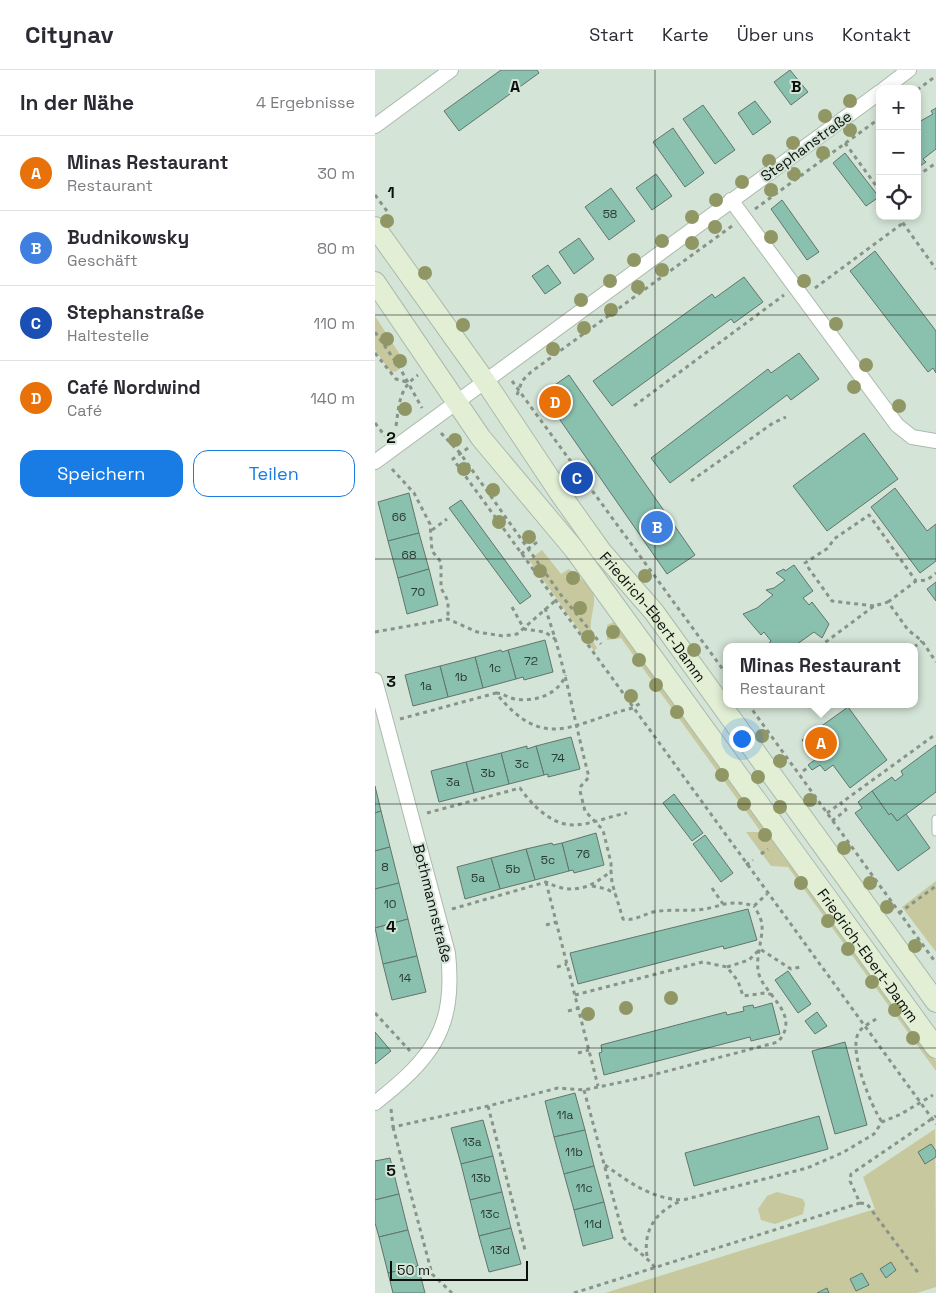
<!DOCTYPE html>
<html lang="de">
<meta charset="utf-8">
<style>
body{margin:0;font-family:"Space Grotesk",sans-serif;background:#f7f7f7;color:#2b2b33}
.controls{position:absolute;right:15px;top:15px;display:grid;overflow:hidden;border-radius:10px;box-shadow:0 2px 8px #0003}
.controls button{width:45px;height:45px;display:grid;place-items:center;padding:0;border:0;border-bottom:1px solid #e1e1e2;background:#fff;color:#2b2b33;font:25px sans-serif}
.scale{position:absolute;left:15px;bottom:12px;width:138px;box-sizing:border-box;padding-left:5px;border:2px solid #0b100c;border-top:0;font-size:14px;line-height:18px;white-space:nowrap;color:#0b100c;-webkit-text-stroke:4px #d4e4d7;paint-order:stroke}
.you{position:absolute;left:366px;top:668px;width:18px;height:18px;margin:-12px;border:4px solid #fff;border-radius:50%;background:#1a73e8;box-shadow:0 0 0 8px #1a73e833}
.badge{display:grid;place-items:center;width:32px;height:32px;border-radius:50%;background:#197be4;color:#fff;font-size:16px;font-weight:700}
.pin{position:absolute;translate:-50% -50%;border:2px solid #fff;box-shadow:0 1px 5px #0006}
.popup{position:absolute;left:348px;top:573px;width:195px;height:65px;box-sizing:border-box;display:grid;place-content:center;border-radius:10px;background:#fff;filter:drop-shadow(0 1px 4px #0005);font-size:16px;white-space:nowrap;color:#7c7c81}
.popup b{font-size:19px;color:#2b2b33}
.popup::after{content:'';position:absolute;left:50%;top:100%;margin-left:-10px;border:10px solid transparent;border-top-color:#fff}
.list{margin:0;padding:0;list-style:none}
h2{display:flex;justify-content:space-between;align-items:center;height:65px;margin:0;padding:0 20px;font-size:21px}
h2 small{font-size:16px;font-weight:400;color:#7c7c81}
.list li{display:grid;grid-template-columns:32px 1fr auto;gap:15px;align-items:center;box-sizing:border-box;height:75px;padding:0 20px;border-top:1px solid #e1e1e2}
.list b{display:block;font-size:19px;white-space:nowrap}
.list p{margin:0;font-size:16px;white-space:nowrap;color:#7c7c81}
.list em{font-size:16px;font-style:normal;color:#7c7c81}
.actions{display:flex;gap:10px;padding:15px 20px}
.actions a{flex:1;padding:11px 0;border:1px solid #197be4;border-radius:15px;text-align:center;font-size:18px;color:#197be4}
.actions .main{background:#197be4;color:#fff}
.icon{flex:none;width:28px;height:28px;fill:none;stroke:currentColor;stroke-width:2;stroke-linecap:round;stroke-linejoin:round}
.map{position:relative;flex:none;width:561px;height:1223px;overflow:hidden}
header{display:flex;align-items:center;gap:30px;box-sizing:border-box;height:70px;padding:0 25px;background:#fff;border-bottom:1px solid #e1e1e2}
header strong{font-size:24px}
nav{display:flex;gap:28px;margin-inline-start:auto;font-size:18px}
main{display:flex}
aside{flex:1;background:#fff}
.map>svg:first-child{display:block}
.green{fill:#c7c89d}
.building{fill:#8ac1ae;stroke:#62746e}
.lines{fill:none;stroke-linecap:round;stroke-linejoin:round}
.service-casing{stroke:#abbaae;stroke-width:9}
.minor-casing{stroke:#abbaae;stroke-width:16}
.secondary-casing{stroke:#abbaae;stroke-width:22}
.path{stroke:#88948a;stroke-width:3;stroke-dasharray:4 4;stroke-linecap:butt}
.service{stroke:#fff;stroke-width:7}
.minor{stroke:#fff;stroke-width:14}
.secondary{stroke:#e2efd5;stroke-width:20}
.tree{fill:#909765}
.grid{fill:none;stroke:#0b100c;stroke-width:1;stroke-opacity:0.55}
.labels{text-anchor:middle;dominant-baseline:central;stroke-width:4;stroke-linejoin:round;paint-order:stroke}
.number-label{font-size:12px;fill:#2b3c34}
.street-label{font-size:15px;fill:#0b100c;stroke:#d4e4d7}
.grid-label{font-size:16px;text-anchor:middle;font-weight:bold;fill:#0b100c;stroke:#d4e4d7;stroke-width:4;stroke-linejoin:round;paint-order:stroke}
</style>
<header>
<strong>Citynav</strong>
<nav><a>Start</a><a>Karte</a><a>Über uns</a><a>Kontakt</a></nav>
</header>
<main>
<aside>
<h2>In der Nähe<small>4 Ergebnisse</small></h2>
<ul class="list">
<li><span class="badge" style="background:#e8710a">A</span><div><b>Minas Restaurant</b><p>Restaurant</p></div><em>30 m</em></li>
<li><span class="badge" style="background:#3f7fe0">B</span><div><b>Budnikowsky</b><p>Geschäft</p></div><em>80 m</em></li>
<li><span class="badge" style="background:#1a4fb4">C</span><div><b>Stephanstraße</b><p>Haltestelle</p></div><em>110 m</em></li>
<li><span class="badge" style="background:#e8710a">D</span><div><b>Café Nordwind</b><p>Café</p></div><em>140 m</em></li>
</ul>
<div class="actions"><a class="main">Speichern</a><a>Teilen</a></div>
</aside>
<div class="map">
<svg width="561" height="1223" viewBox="0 0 561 1223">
<rect width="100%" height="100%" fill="#d4e4d7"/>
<g class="green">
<polygon points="0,246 31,294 20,302 15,301 0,280"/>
<path d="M167 480 186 504 194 499C201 505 212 512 217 521 225 536 207 553 222 578L219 581 154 490Z"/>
<polygon points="239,552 242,553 561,991 561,1001 413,797 396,796 371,762 386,762 246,568 232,570 232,555"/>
<polygon points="561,811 561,882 527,837"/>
<polygon points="560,1059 561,1217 542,1223 230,1223 500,1139 488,1107"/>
<polygon points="402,1122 428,1129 430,1134 428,1144 400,1154 386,1150 383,1139 392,1126"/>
</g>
<g class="building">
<polygon points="126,0 162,0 164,3 84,61 69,41"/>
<polygon points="415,0 433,22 416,35 399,12"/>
<polygon points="380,31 396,52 378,65 363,43"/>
<polygon points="328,35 360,80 340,94 308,49"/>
<polygon points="561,38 561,79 548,89 551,92 542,98 542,53 558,44 556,41"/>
<polygon points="298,58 329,103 310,117 278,72"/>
<polygon points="470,83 504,127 491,136 458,93"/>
<polygon points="281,104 297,126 277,140 261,118"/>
<polygon points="236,118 260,151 234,170 210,137"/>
<polygon points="407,130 444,182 432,190 396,139"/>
<polygon points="204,168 219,189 199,204 184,182"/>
<polygon points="500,181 561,261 561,303 558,298 553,302 475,201"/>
<polygon points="173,195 186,213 170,224 157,206"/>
<polygon points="369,207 388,232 359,253 356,249 237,336 218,311 337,224 340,228"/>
<polygon points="424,283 444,309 416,330 412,325 295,413 276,388 393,299 396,303"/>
<polygon points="194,305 320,485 292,504 167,324"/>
<polygon points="489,363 523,409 452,461 418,416"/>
<polygon points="520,418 552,461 561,454 561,491 545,503 496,437"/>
<polygon points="34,423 44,463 13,471 3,432"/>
<polygon points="86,430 156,526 145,534 74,438"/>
<polygon points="44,463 54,499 23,508 13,471"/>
<polygon points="419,495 438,521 428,528 434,535 437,532 454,554 447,568 439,562 418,577 391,577 396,571 389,562 386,565 368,544 382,538 398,525 391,520 399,518 410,510 401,503 409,499 410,501"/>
<polygon points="54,499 63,535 32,544 23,508"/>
<polygon points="561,512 561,531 552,519"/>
<polygon points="170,570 178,602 149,610 148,607 141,609 133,580"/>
<polygon points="126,580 127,582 133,580 141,609 108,618 100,587"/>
<polygon points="100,587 108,618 73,627 65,596"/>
<polygon points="65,596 73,627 38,636 30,605"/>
<polygon points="473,637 512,690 475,718 458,695 450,701 445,695 437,700 433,695 441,689 427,670"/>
<polygon points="196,667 205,699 173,707 173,704 169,705 161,676"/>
<polygon points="561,675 561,722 522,751 516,743 514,745 497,721 517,707 520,711 528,705 526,701"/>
<polygon points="152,676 152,679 161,676 169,705 134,714 126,683"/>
<polygon points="126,683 134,714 99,723 91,692"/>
<polygon points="91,692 99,723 64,732 56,701"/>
<polygon points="0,716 6,741 0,743"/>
<polygon points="497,721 514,745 516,743 522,751 531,744 555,778 523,801 480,743 487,738 483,732"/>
<polygon points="299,724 328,763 317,771 288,733"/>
<polygon points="6,741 15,777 0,781 0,743"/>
<polygon points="221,763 229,795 199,803 198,800 194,801 187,773"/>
<polygon points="330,765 358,803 346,812 318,774"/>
<polygon points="177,773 178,775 187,773 194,801 160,810 151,779"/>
<polygon points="15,777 24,813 0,819 0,781"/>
<polygon points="151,779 160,810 125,819 116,788"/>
<polygon points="116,788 125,819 90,829 82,797"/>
<polygon points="24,813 33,849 0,858 0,819"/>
<polygon points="373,839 382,870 349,879 348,876 203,914 195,883"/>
<polygon points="33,849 42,886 8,894 0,858"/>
<polygon points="42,886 51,922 17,930 8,894"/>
<polygon points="413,901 436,934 423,943 400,910"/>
<polygon points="397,933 405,964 376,971 375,967 229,1005 224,983 227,982 226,975 351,942 352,945 369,941 368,937 372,936 378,935 379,938"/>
<polygon points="442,942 452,956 440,964 430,951"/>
<polygon points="0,962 16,981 0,994"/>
<polygon points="470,972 492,1055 460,1064 437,981"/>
<polygon points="200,1023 210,1060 179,1067 170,1031"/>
<polygon points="444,1046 453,1079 319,1116 310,1083"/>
<polygon points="108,1050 118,1086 86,1094 76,1058"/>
<polygon points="210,1060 219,1096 189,1104 179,1067"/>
<polygon points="556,1074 561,1081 561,1087 550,1094 543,1082"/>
<polygon points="118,1086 127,1122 95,1130 86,1094"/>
<polygon points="15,1088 24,1124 0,1130 0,1091"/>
<polygon points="219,1096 229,1132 199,1140 189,1104"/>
<polygon points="127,1122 136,1158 104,1166 95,1130"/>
<polygon points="24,1124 33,1160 4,1167 0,1153 0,1130"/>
<polygon points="229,1132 238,1168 208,1176 199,1140"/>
<polygon points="136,1158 146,1194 114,1202 104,1166"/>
<polygon points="33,1160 43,1196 13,1203 4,1167"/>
<polygon points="516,1192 521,1200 511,1208 505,1199"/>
<polygon points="43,1196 50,1223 18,1223 13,1203"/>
<polygon points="487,1203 494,1215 481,1221 475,1209"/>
<polygon points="452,1218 454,1223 442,1223"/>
</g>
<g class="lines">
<g class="service-casing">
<polyline id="service" points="561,749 561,762"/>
</g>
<g class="minor-casing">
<g id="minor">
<polyline points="509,19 534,0"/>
<polyline points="0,56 76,0"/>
<polyline points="356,130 522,355 537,367 561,371"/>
<polyline points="0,392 505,22"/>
<path d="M0 610 73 883C81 959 57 988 0 1033"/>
</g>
</g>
<g class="secondary-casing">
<g id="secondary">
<path id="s1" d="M0 157 110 311 184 422 226 481 279 542 561 932"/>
<path id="s2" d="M0 212 106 368 199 479 561 978"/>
</g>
</g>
<g class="path">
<polyline points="542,20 561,6"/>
<polyline points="470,73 505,121"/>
<polyline points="542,106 561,93"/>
<polyline points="0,125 12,141"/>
<polyline points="380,139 505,48"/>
<polyline points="523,146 561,199"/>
<polyline points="440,218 528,153"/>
<polyline points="0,262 25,298 47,338"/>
<polyline points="0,283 21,309 32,312"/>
<polyline points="137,311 352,605"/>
<polyline points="142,325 147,311 156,302 357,156"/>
<polyline points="259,336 409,225"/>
<polyline points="0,353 10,366"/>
<path d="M21 356C24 335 24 318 43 305"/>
<polyline points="66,363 85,383 186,525 226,574"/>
<polyline points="93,378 78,389 561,1054"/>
<polyline points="17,399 39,423 55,454 57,481 66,492 66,518 73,531 73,549"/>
<polyline points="316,411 398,353 411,347"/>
<polyline points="57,460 72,449"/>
<polyline points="146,484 165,470"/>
<polyline points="513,532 541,511 552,510 561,503"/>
<polyline points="499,536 457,531 430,493 453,478 459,469 494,445 541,511"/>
<polyline points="137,537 149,559 170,562 180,569"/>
<path d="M170 538C190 593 199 651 214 707L206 716 205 721 210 741 228 760 236 793V801"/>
<polyline points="0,562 73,549 102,562 128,566 142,564 180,531"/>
<polyline points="444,577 499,536 513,532 533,560 547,571 561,592"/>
<polyline points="539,577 547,571"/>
<path d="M121 623C128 623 133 628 140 629 161 632 182 625 191 605"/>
<polyline points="373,634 561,893"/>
<path d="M25 649 121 623C170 684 198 652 258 638L267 632"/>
<polyline points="428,701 434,697"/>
<path d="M52 743 145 718C156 734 176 755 198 755 215 755 235 746 252 743"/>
<polyline points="452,743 466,733"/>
<polyline points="457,751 471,740 466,733 561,664"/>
<polyline points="386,784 393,779"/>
<polyline points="371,795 378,790"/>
<polyline points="171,812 223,1016"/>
<polyline points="217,816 232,819 240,824"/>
<polyline points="337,818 348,834"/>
<path d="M77 839 171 812C196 825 215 819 236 801L237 813 248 849C260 851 267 845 278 842 293 839 307 841 322 840 345 838 353 828 379 836L392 824"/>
<polyline points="524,843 561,816"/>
<polyline points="171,855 181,852"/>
<polyline points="182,897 192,894"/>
<polyline points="352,897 374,890 385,879 416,899 425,897"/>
<polyline points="200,925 328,892 352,897 363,911 368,926 390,923 399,925"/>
<polyline points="193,941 204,938"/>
<polyline points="0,943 35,981"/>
<path d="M501 949C495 953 486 957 483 964 474 982 496 1036 507 1052"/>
<polyline points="203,983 214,980"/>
<path d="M209 1020 249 1168C259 1180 271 1185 280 1198"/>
<polyline points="113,1036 150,1180"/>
<path d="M16 1039 18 1057 113 1036 183 1018 209 1020 266 1008 403 972C428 943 386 924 383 900 381 885 388 869 387 854 386 848 382 841 379 836"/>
<polyline points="18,1057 57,1204 77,1223"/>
<path d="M230 1095C255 1113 277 1129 308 1130L432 1098 467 1083 499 1064 507 1052 526 1044 558 1025"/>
<polyline points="485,1133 492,1134 544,1204"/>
<path d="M272 1186C268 1160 281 1141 306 1131"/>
<polyline points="199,1223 485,1133 475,1111 476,1104 561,1046"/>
</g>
<use href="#service" class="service"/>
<use href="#minor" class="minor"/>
<use href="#secondary" class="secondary"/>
</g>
<g class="tree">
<circle cx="475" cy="31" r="7"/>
<circle cx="450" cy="46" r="7"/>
<circle cx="475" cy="60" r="7"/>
<circle cx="418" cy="73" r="7"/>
<circle cx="448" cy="83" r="7"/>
<circle cx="394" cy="91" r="7"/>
<circle cx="419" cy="104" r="7"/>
<circle cx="367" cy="112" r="7"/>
<circle cx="396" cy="120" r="7"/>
<circle cx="341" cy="130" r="7"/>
<circle cx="317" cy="147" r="7"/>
<circle cx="12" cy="151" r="7"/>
<circle cx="340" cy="157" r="7"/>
<circle cx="396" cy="167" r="7"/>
<circle cx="287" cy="171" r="7"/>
<circle cx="317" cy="173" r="7"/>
<circle cx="259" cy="190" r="7"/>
<circle cx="287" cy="200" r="7"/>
<circle cx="50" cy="203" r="7"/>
<circle cx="235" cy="211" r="7"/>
<circle cx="429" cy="211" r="7"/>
<circle cx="263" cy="217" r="7"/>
<circle cx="206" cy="230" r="7"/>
<circle cx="236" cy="240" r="7"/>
<circle cx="461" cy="254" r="7"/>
<circle cx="88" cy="255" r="7"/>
<circle cx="209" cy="258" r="7"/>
<circle cx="12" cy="269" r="7"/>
<circle cx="178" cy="279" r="7"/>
<circle cx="25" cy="291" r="7"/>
<circle cx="491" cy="295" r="7"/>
<circle cx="479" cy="317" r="7"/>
<circle cx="524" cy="336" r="7"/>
<circle cx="30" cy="339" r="7"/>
<circle cx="80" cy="370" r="7"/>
<circle cx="89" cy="399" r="7"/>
<circle cx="118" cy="420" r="7"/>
<circle cx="124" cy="452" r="7"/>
<circle cx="154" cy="467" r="7"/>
<circle cx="165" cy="501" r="7"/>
<circle cx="270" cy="506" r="7"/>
<circle cx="198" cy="508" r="7"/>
<circle cx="205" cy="538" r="7"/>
<circle cx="238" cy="562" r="7"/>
<circle cx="213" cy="567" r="7"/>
<circle cx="319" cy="580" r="7"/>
<circle cx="264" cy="590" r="7"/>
<circle cx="281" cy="615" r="7"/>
<circle cx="256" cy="626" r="7"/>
<circle cx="302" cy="642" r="7"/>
<circle cx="387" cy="666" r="7"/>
<circle cx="405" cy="691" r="7"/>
<circle cx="347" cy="705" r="7"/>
<circle cx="383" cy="707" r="7"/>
<circle cx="435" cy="730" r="7"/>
<circle cx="369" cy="734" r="7"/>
<circle cx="405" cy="737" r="7"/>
<circle cx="390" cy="765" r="7"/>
<circle cx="469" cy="778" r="7"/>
<circle cx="426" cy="813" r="7"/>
<circle cx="495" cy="813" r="7"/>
<circle cx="512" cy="837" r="7"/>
<circle cx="453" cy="851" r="7"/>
<circle cx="540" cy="876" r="7"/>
<circle cx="473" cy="879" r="7"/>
<circle cx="497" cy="912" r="7"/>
<circle cx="296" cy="928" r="7"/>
<circle cx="251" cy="938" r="7"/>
<circle cx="520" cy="940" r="7"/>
<circle cx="213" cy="944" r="7"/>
<circle cx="538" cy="968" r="7"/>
</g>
<path class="grid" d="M280 0V1223M0 245H561M0 489H561M0 734H561M0 978H561"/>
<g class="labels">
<g class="number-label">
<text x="235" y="144">58</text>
<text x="24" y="447">66</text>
<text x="34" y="485">68</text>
<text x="43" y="522">70</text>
<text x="156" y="591">72</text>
<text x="120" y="598">1c</text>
<text x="86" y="607">1b</text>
<text x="51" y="616">1a</text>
<text x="183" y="688">74</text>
<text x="147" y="694">3c</text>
<text x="113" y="703">3b</text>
<text x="78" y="712">3a</text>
<text x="208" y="784">76</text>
<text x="173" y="790">5c</text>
<text x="10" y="797">8</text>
<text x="138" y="799">5b</text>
<text x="103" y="808">5a</text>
<text x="15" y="834">10</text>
<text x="30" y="908">14</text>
<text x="190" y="1045">11a</text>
<text x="97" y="1072">13a</text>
<text x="199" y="1082">11b</text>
<text x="106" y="1108">13b</text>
<text x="209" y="1118">11c</text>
<text x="115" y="1144">13c</text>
<text x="218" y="1154">11d</text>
<text x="125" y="1180">13d</text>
</g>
<g class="street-label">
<text transform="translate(431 76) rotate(-36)">Stephanstraße</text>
<text stroke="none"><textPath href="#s1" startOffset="479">Friedrich-Ebert-Damm</textPath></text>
<text transform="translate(58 833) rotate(76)">Bothmannstraße</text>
<text stroke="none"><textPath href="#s2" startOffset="835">Friedrich-Ebert-Damm</textPath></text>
</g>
</g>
<g class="grid-label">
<text x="140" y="22">A</text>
<text x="421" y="22">B</text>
<text x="16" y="128">1</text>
<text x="16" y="373">2</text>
<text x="16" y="617">3</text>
<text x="16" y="862">4</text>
<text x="16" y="1106">5</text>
</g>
</svg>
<div class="controls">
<button>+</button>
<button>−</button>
<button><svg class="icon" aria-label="locate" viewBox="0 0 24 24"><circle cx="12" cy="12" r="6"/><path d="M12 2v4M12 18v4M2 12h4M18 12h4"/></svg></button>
</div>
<div class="scale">50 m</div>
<div class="you"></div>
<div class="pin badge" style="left:446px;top:673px;background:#e8710a">A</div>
<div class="popup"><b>Minas Restaurant</b>Restaurant</div>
<div class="pin badge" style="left:282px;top:457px;background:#3f7fe0">B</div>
<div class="pin badge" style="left:202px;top:408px;background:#1a4fb4">C</div>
<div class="pin badge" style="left:180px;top:332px;background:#e8710a">D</div>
</div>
</main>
